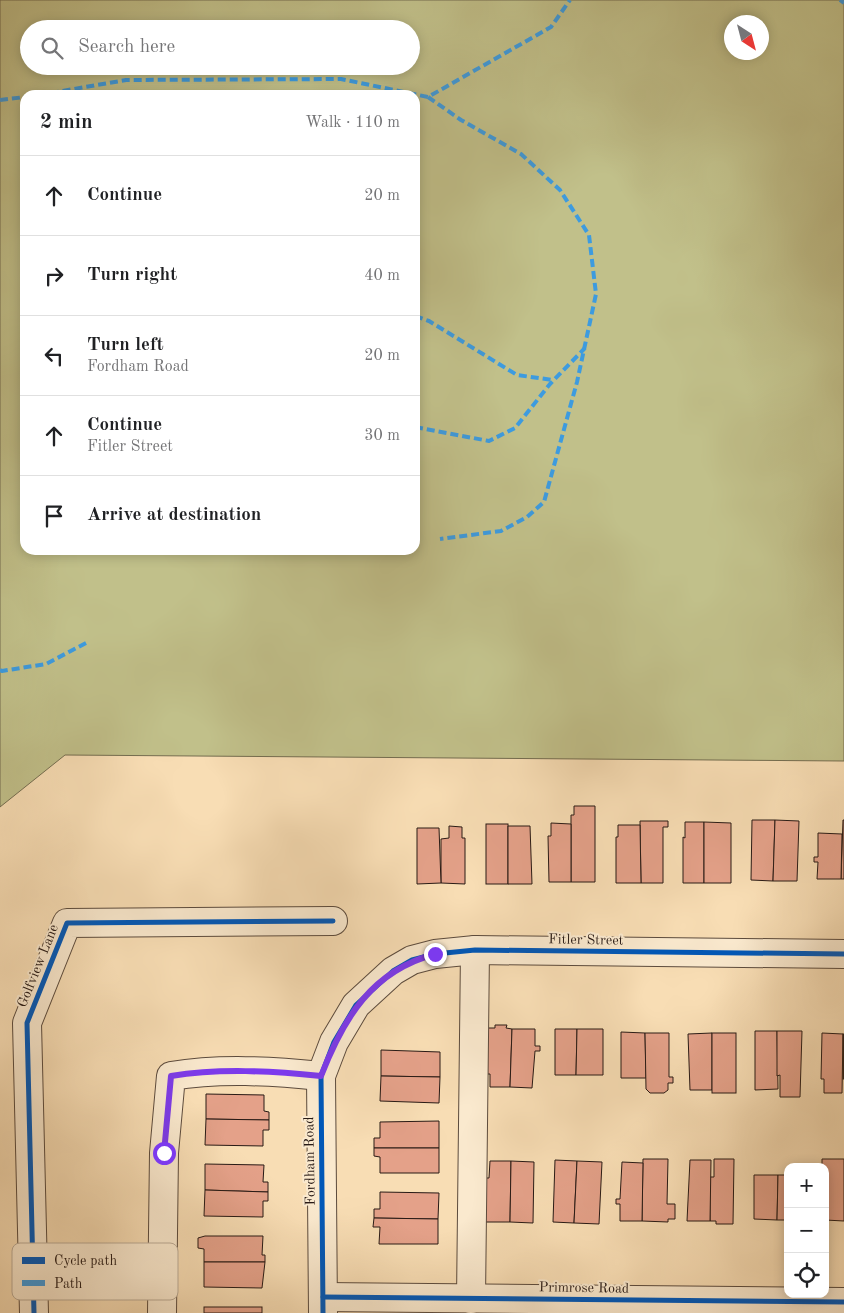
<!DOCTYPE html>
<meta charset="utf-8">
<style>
body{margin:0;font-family:"Old Standard TT",serif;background:#f6f6f6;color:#202124}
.controls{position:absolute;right:15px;bottom:15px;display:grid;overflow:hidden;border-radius:10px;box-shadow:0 2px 12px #0003}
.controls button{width:45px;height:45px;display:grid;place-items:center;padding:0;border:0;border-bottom:1px solid #e0e0e0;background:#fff;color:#202124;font:25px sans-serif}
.compass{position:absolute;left:724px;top:15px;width:45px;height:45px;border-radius:50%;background:#fff;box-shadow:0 2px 12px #0003;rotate:144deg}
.stop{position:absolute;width:15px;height:15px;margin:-11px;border:4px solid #7c3aed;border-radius:50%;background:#fff}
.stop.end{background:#7c3aed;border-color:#fff;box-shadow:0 1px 5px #0008}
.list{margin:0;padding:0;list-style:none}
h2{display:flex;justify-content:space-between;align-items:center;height:65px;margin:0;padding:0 20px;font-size:21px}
h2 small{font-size:16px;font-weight:400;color:#757577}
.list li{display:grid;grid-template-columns:32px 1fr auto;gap:15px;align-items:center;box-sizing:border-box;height:80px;padding:0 20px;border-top:1px solid #e0e0e0}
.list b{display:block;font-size:19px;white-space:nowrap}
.list p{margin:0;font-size:16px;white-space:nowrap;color:#757577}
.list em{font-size:16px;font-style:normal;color:#757577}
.icon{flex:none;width:28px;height:28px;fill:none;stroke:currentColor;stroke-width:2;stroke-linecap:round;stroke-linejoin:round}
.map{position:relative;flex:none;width:844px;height:1313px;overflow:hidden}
.search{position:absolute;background:#fff;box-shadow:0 2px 12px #0003;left:20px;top:20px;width:400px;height:55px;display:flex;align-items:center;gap:12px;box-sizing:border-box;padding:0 18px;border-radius:28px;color:#757577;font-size:19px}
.panel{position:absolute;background:#fff;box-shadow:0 2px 12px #0003;left:20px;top:90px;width:400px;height:465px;border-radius:15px}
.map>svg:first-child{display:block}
.green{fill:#c1c08a;stroke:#746d50;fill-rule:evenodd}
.building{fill:#e4a189;stroke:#281a15}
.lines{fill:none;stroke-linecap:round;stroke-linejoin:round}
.minor-casing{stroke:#5c4b3d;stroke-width:30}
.minor{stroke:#fae9ce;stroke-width:28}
.quiet{stroke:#3d9bdf;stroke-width:4;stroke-dasharray:8 4;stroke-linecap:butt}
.cycleway-casing{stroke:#fae9ce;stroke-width:8}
.cycleway{stroke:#0057b8;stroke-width:5}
.route{stroke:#7c3aed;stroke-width:6}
.labels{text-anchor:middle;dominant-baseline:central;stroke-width:4;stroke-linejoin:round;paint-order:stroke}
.street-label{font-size:14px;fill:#281a15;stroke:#fae9ce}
.key{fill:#fae9ce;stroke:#bbab96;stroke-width:1}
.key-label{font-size:14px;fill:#281a15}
</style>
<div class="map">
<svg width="844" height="1313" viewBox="0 0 844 1313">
<rect width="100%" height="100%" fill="#f8ddb4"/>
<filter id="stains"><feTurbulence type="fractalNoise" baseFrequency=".004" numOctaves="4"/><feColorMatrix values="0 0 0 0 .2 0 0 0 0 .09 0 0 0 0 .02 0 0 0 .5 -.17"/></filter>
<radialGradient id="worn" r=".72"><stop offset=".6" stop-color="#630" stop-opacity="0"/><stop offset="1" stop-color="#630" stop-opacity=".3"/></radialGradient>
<path class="green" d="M0 0H844V761L65 755 0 807ZM732 22H762V52H732ZM29 29H411V66H29ZM25 95H415V550H25Z"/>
<g class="building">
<polygon points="574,806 595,806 595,882 571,882 571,815 574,815"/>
<polygon points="752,820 775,820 773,881 751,880"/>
<polygon points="775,820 799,821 797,881 773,881"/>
<polygon points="843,820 844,820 844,879 841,879"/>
<polygon points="640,821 668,821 668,827 663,827 663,883 641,883"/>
<polygon points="685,822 704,822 704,883 683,883 683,837 685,838"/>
<polygon points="704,822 731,823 731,883 704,883"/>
<polygon points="551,823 571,824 571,882 549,882 548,836 551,836"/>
<rect x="486" y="824" width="22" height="60"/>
<polygon points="618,825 640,825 641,883 616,883 616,837 618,837"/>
<polygon points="449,826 462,827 462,838 465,838 465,884 441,883 441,839 449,838"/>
<polygon points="508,826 530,826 532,884 508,884"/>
<polygon points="417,828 439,828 441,883 417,884"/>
<polygon points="818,833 842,834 841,879 817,879 818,862 814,862 814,857 818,857"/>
<polygon points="495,1025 507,1025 506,1028 512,1029 510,1087 490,1087 490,1074 487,1074 487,1028 495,1028"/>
<polygon points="512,1029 535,1029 535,1046 540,1046 540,1051 535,1051 532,1088 510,1087"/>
<polygon points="555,1029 577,1029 576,1075 555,1075"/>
<polygon points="577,1029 603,1029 603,1075 576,1075"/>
<polygon points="755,1031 777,1031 778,1089 755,1090"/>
<polygon points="777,1031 802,1031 800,1097 780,1097 780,1075 777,1076"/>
<polygon points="621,1032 645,1033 646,1078 621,1078"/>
<polygon points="645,1033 669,1033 669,1077 673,1077 673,1083 668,1083 668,1090 664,1093 650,1093 646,1089"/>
<polygon points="712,1033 712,1090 690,1090 688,1034"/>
<rect x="712" y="1033" width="24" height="60"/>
<polygon points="822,1033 843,1034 842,1093 824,1093 824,1079 821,1079"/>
<rect x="843" y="1034" width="1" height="45"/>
<polygon points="381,1050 440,1052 440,1077 381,1076"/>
<polygon points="381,1076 440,1077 439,1103 380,1101"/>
<polygon points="206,1094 264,1095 264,1111 269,1112 269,1120 206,1119"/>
<polygon points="206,1119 269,1120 269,1130 263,1130 263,1146 205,1145"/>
<polygon points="439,1121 439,1148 374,1148 374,1138 380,1138 380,1122"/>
<polygon points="374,1148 439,1148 439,1173 380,1173 380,1157 374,1156"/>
<polygon points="643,1159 668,1159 667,1204 675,1204 675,1219 668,1219 668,1222 642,1221"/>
<polygon points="714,1159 734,1159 733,1224 716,1224 716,1221 710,1221 710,1177 714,1177"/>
<polygon points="822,1159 844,1159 844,1221 825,1220 825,1167 822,1167"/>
<polygon points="555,1160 577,1161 574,1223 553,1222"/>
<polygon points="690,1160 711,1160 710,1221 687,1221"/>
<polygon points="490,1161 511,1161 510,1222 485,1222 486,1178 489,1178"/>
<polygon points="511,1161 534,1162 533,1223 510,1222"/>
<polygon points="577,1161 602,1162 599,1224 574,1223"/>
<polygon points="622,1162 643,1163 642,1221 620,1221 620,1204 616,1204 616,1199 620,1199"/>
<polygon points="205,1164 264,1165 263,1182 268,1182 268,1192 205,1190"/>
<polygon points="754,1175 778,1175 777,1220 754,1219"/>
<polygon points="778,1175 788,1175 788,1220 777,1220"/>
<polygon points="205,1190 268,1192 268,1201 263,1201 263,1217 204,1216"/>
<polygon points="380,1192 439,1193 438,1219 374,1218 374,1209 380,1209"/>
<polygon points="374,1218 438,1219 438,1244 379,1244 380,1227 373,1227"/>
<polygon points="205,1236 263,1236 262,1255 265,1255 265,1262 204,1262 204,1249 198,1248 198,1238"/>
<polygon points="204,1262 265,1262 262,1288 204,1287"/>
<rect x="204" y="1307" width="58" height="6"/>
</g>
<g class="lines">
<g class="minor-casing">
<g id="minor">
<polyline points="323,1297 844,1302"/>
<polyline points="471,1299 475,950"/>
<polyline points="34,1313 27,1023 67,923 333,921"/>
<path d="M162 1313 164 1153 171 1076C220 1068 271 1071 321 1076"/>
<polyline points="323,1313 321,1076 334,1042 356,1005 393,971 412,960 435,954 475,950 844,954"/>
</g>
</g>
<use href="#minor" class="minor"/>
<g class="quiet">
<polyline points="840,0 844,3"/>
<polyline points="39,95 126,80 341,79 428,97 551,27 570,0"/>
<polyline points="428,97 461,120 521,154 560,190 589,235 596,294 577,382 544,502 527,517 501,531 440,539"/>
<polyline points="0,100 25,97"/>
<polyline points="415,316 429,321 517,375 553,380"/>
<polyline points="415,427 489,441 515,428 550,384 585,348"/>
<polyline points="0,670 2,671 46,664 86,643"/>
</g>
<g class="cycleway-casing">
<g id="cycleway">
<polyline points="323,1297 844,1302"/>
<polyline points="34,1313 27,1023 67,923 333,921"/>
<polyline points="323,1313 321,1076 334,1042 356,1005 393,971 412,960 435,954 475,950 844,954"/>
</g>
</g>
<use href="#cycleway" class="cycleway"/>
</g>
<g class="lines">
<path class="route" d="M164 1153 171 1076C220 1068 271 1071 321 1076 344 1017 372 971 435 954"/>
</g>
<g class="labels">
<g class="street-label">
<text transform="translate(586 940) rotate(1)">Fitler Street</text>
<text transform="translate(38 966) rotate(-68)">Golfview Lane</text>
<text transform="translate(310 1161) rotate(-91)">Fordham Road</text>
<text transform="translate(584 1288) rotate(1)">Primrose Road</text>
</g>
</g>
<rect x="12" y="1243" width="166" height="57" rx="8" class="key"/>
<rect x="22" y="1257" width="23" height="7" fill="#0057b8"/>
<rect x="22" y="1280" width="23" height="6" fill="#3d9bdf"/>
<g class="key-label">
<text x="54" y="1265">Cycle path</text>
<text x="54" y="1288">Path</text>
</g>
<rect width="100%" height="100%" filter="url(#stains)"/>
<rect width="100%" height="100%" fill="url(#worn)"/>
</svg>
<div class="controls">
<button>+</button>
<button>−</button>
<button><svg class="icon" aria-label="locate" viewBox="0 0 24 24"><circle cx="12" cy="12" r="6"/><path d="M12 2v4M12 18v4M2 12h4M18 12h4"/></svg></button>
</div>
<svg class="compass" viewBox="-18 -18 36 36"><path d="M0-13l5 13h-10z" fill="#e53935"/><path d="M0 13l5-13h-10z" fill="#757577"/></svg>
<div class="stop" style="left:164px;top:1153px"></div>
<div class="stop end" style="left:435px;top:954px"></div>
<div class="search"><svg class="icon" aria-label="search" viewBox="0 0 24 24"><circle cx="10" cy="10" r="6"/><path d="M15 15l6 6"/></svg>Search here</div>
<section class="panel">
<h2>2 min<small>Walk · 110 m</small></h2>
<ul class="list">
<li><svg class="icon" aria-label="ahead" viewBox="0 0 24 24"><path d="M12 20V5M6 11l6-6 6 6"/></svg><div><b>Continue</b></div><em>20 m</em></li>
<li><svg class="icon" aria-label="right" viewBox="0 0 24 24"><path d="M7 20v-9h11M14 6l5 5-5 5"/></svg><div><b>Turn right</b></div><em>40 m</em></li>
<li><svg class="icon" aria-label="left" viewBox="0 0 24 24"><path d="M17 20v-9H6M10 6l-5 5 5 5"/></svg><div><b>Turn left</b><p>Fordham Road</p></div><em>20 m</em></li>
<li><svg class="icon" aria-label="ahead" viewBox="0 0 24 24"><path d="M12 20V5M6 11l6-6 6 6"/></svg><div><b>Continue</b><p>Fitler Street</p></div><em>30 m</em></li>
<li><svg class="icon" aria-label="arrive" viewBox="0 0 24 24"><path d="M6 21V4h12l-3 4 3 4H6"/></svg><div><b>Arrive at destination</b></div></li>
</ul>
</section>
</div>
